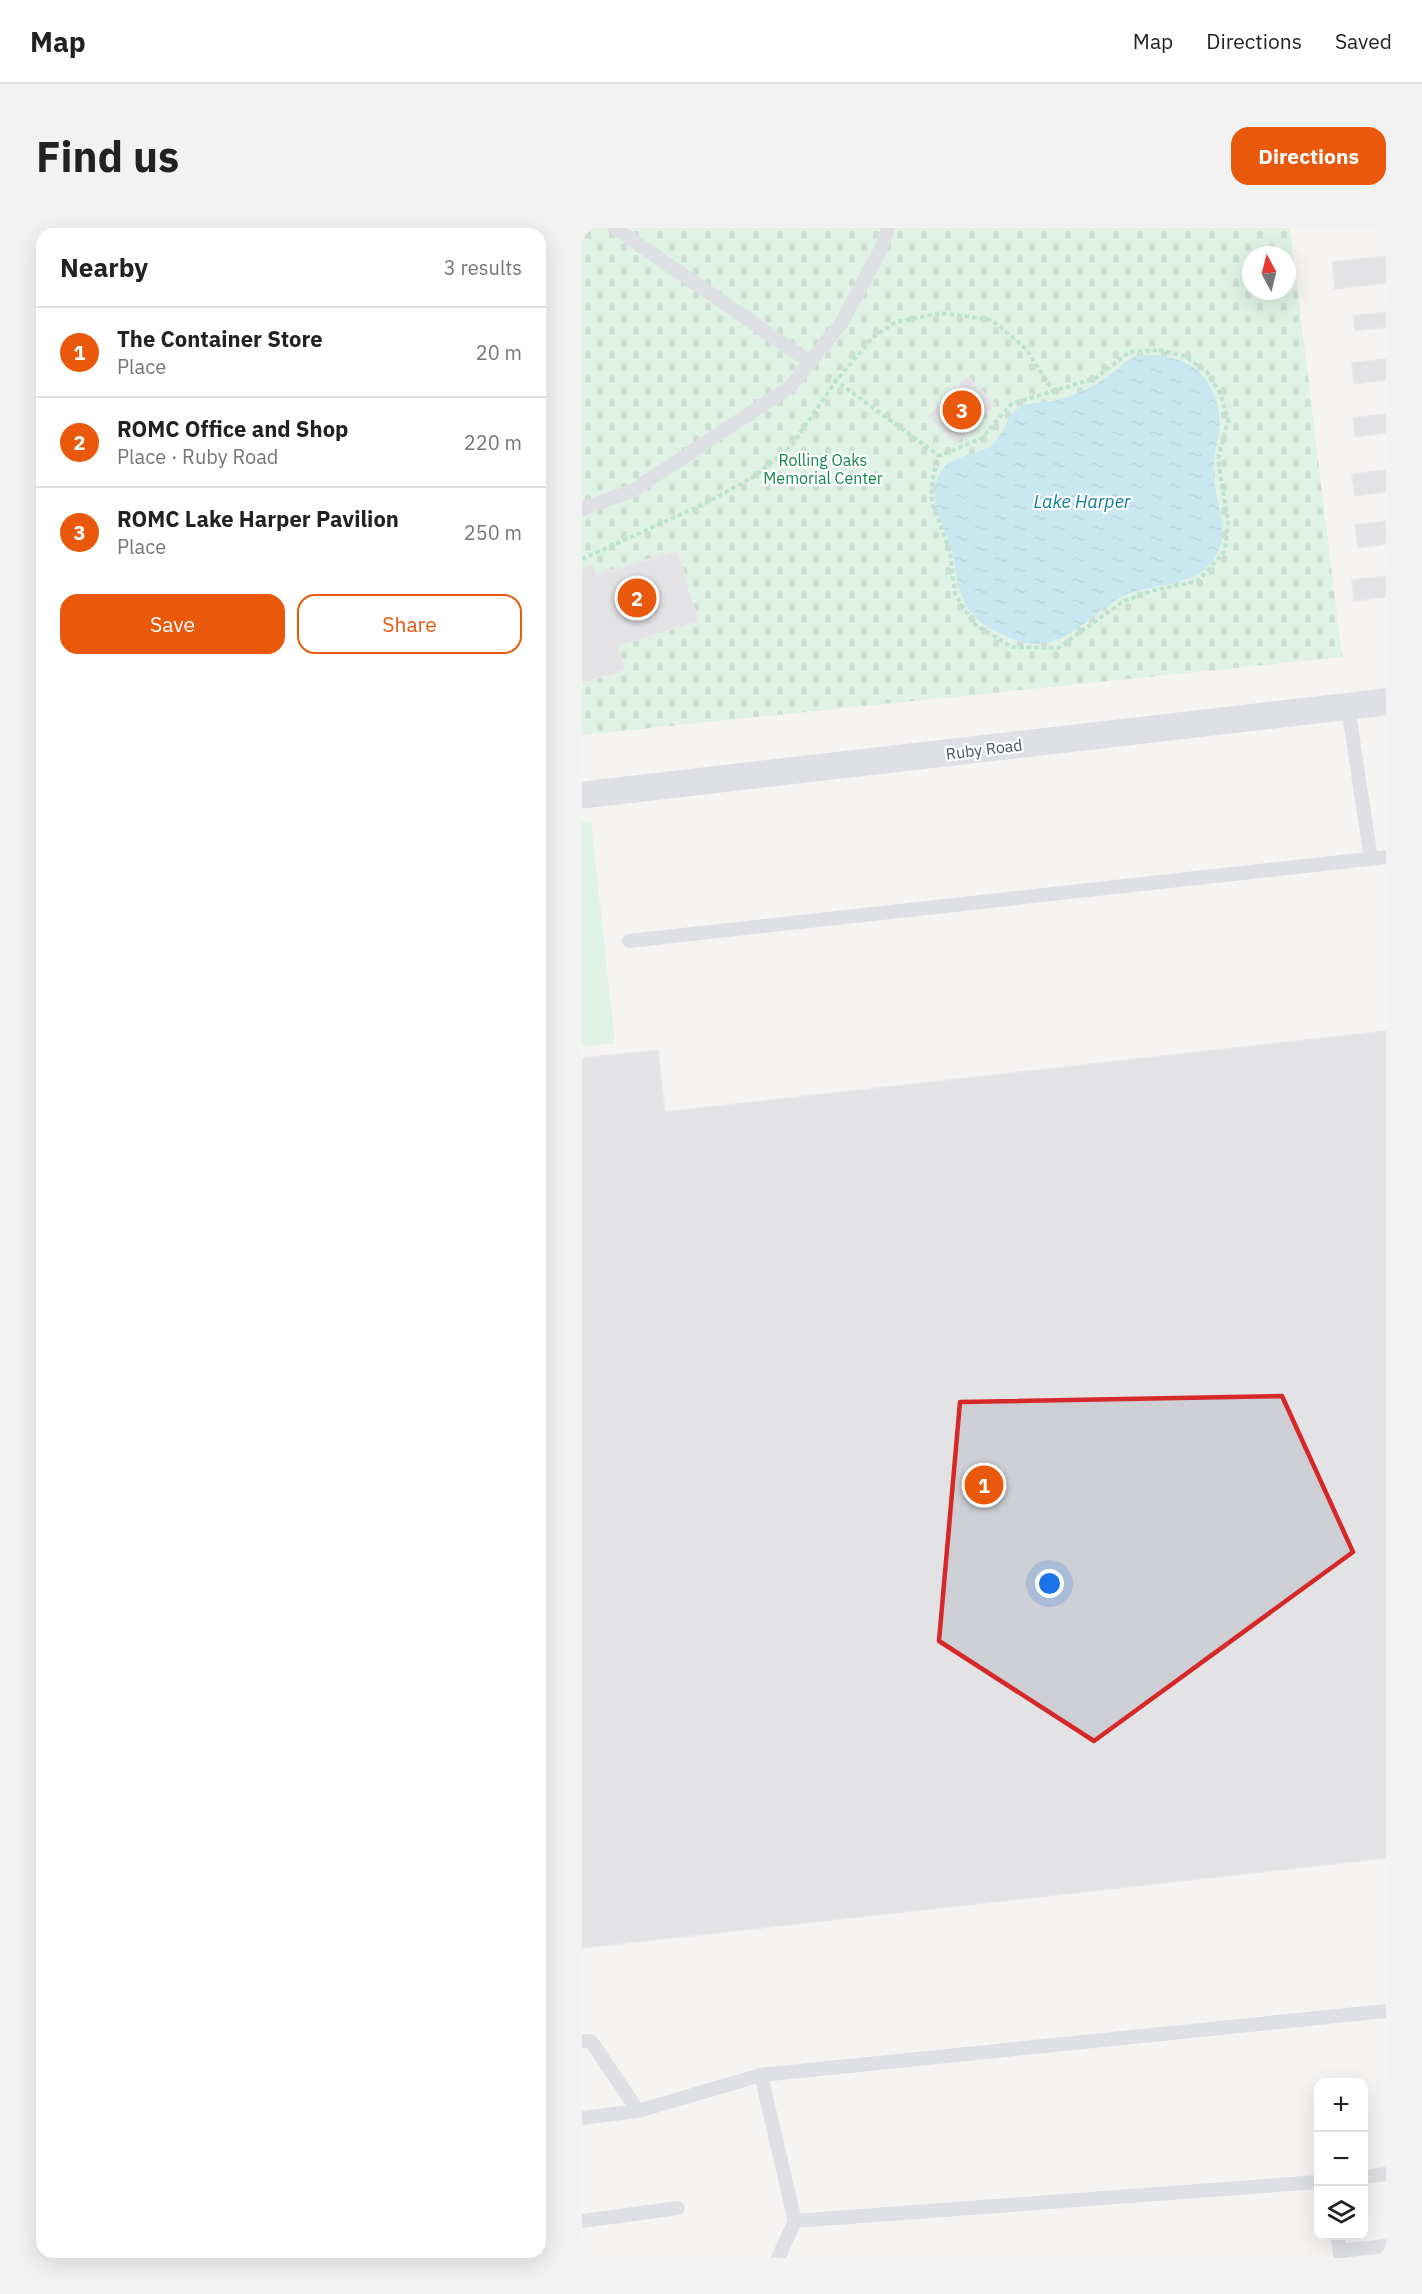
<!DOCTYPE html>
<meta charset="utf-8">
<style>
body{margin:0;font-family:"IBM Plex Sans",sans-serif;background:#f2f2f2;color:#222}
.controls{position:absolute;right:18px;bottom:18px;display:grid;overflow:hidden;border-radius:12px;box-shadow:0 6px 24px #0002}
.controls button{width:54px;height:54px;display:grid;place-items:center;padding:0;border:0;border-bottom:2px solid #e0e0e0;background:#fff;color:#222;font:30px sans-serif}
.compass{position:absolute;left:660px;top:18px;width:54px;height:54px;border-radius:50%;background:#fff;box-shadow:0 6px 24px #0002;rotate:353deg}
.you{position:absolute;left:468px;top:1356px;width:21px;height:21px;margin:-15px;border:4px solid #fff;border-radius:50%;background:#1a73e8;box-shadow:0 0 0 9px #1a73e833}
.badge{display:grid;place-items:center;width:39px;height:39px;border-radius:50%;background:#ea580c;color:#fff;font-size:20px;font-weight:700}
.pin{position:absolute;translate:-50% -50%;border:3px solid #fff;box-shadow:0 2px 6px #0006}
.list{margin:0;padding:0;list-style:none}
h2{display:flex;justify-content:space-between;align-items:center;height:78px;margin:0;padding:0 24px;font-size:26px}
h2 small{font-size:20px;font-weight:400;color:#767676}
.list li{display:grid;grid-template-columns:39px 1fr auto;gap:18px;align-items:center;box-sizing:border-box;height:90px;padding:0 24px;border-top:2px solid #e0e0e0}
.list b{display:block;font-size:22px;white-space:nowrap}
.list p{margin:0;font-size:20px;white-space:nowrap;color:#767676}
.list em{font-size:20px;font-style:normal;color:#767676}
.actions{display:flex;gap:12px;padding:18px 24px}
.actions a{flex:1;padding:14px 0;border:2px solid #ea580c;border-radius:18px;text-align:center;font-size:21px;color:#ea580c}
.actions .main{background:#ea580c;color:#fff}
.icon{flex:none;width:33px;height:33px;fill:none;stroke:currentColor;stroke-width:2;stroke-linecap:round;stroke-linejoin:round}
.map{position:relative;flex:none;width:804px;height:2030px;overflow:hidden;border-radius:18px}
header{display:flex;align-items:center;gap:36px;box-sizing:border-box;height:84px;padding:0 30px;background:#fff;border-bottom:2px solid #e0e0e0}
header strong{font-size:28px}
nav{display:flex;gap:33px;margin-inline-start:auto;font-size:21px}
.intro{display:flex;align-items:center;justify-content:space-between;box-sizing:border-box;height:144px;padding:0 36px}
h1{margin:0;font-size:42px}
.button{padding:15px 27px;border-radius:18px;background:#ea580c;color:#fff;font-size:21px;font-weight:700}
main{display:flex;gap:36px;padding:0 36px}
aside{flex:1;background:#fff;border-radius:18px;box-shadow:0 6px 24px #0002}
.map>svg:first-child{display:block}
.green{fill:#c3f1d5}
.cemetery{fill:url(#cemetery-stones);fill-rule:evenodd}
.water{fill:url(#water-ripples)}
.building{fill:#cdcfd5;stroke:#d7d9de;stroke-width:1.5}
.lines{fill:none;stroke-linecap:round;stroke-linejoin:round}
.path{stroke:#7ad0a6;stroke-width:4;stroke-dasharray:4.5 3;stroke-linecap:butt}
.service{stroke:#c1cad2;stroke-width:14}
.minor{stroke:#c1cad2;stroke-width:27}
.marked{fill:none;stroke:#d62828;stroke-width:4.5;stroke-linejoin:round}
.labels{text-anchor:middle;dominant-baseline:central;stroke-width:4.5;stroke-linejoin:round;paint-order:stroke}
.park-label{font-size:16px;fill:#17864f;stroke:#fff}
.street-label{font-size:16px;fill:#4a5661;stroke:#fff}
.water-label{font-size:18px;font-style:italic;fill:#0c7c9b;stroke:#fff}
</style>
<header>
<strong>Map</strong>
<nav><a>Map</a><a>Directions</a><a>Saved</a></nav>
</header>
<div class="intro"><h1>Find us</h1><a class="button">Directions</a></div>
<main>
<aside>
<h2>Nearby<small>3 results</small></h2>
<ul class="list">
<li><span class="badge">1</span><div><b>The Container Store</b><p>Place</p></div><em>20 m</em></li>
<li><span class="badge">2</span><div><b>ROMC Office and Shop</b><p>Place · Ruby Road</p></div><em>220 m</em></li>
<li><span class="badge">3</span><div><b>ROMC Lake Harper Pavilion</b><p>Place</p></div><em>250 m</em></li>
</ul>
<div class="actions"><a class="main">Save</a><a>Share</a></div>
</aside>
<div class="map">
<svg width="804" height="2030" viewBox="0 0 804 2030">
<defs>
<pattern id="cemetery-stones" width="16" height="16" patternUnits="userSpaceOnUse" patternTransform="scale(1.5)"><rect width="16" height="16" fill="#c3f1d5"/><path d="M2 7V4a2 2 0 0 1 4 0v3zM10 15v-3a2 2 0 0 1 4 0v3z" fill="#a0c6b0"/></pattern>
<pattern id="water-ripples" width="26" height="14" patternUnits="userSpaceOnUse" patternTransform="scale(1.5)"><rect width="26" height="14" fill="#90daee"/><path d="M2 4q2-2 4 0t4 0M15 11q2-2 4 0t4 0" fill="none" stroke="#78b4c4"/></pattern>
</defs>
<rect width="100%" height="100%" fill="#f5f3f3"/>
<polygon class="green" points="9,593 33,815 0,818 0,594"/>
<path class="cemetery" d="M0 0H708L760 429 0 507ZM669 27H705V63H669Z"/>
<path class="water" d="M578 127C590 130 607 134 616 143 631 156 640 183 637 202 635 219 629 235 632 253 635 279 648 304 633 329 614 360 576 354 546 366 514 379 490 417 453 416 436 416 421 407 406 399 379 384 376 356 371 328 366 302 346 279 355 252 363 227 388 230 407 219 422 210 423 188 438 179 447 174 459 175 470 173 478 172 488 168 496 165 509 160 521 152 532 144 538 139 544 133 551 130 558 126 570 128 578 127Z"/>
<g class="building">
<polygon points="804,28 804,55 753,61 750,34"/>
<polygon points="804,84 804,99 773,103 771,88"/>
<polygon points="804,131 804,152 772,156 770,135"/>
<polygon points="386,149 413,177 373,215 346,188"/>
<polygon points="804,186 804,205 773,209 771,190"/>
<polygon points="804,242 804,264 773,268 770,246"/>
<polygon points="804,293 804,316 776,320 773,297"/>
<polygon points="95,323 116,393 35,418 43,442 0,455 0,340 11,337 14,347"/>
<polygon points="804,348 804,369 772,373 770,352"/>
<polygon points="804,803 804,1630 0,1720 0,830 76,822 83,884"/>
</g>
<g class="lines">
<g class="path">
<polygon points="577,122 603,128 625,144 639,167 646,192 636,231 646,294 643,323 616,353 569,363 542,373 476,420 430,419 392,396 373,366 368,324 350,274 350,252 357,228 400,210 429,176 514,150 547,124"/>
<polyline points="246,147 357,228"/>
<polyline points="0,331 124,275 173,248 210,217 254,153 291,109 314,94 359,85 410,92 444,121 472,164"/>
</g>
<g class="service">
<polyline points="33,0 228,134"/>
<polyline points="0,281 50,263 208,159 260,94 299,21 306,0"/>
<polyline points="766,479 789,631"/>
<polyline points="47,713 804,629"/>
<polyline points="0,1813 9,1813 56,1883 179,1847 804,1783"/>
<polyline points="179,1847 213,1993"/>
<polyline points="0,1890 56,1883"/>
<polyline points="782,1949 804,1946"/>
<polyline points="0,1993 96,1980"/>
<polyline points="755,2008 759,2030"/>
<polyline points="758,2023 804,2018"/>
<polyline points="196,2030 213,1993 736,1954"/>
</g>
<polyline class="minor" points="0,567 804,474"/>
</g>
<path d="M0 0H804V2030H0ZM700 1168 771 1324 512 1513 357 1413 378 1174Z" fill="#f5f3f3" fill-opacity=".55" fill-rule="evenodd"/>
<path class="marked" d="M700 1168 771 1324 512 1513 357 1413 378 1174Z"/>
<g class="labels">
<g class="park-label">
<text x="241" y="232">Rolling Oaks<tspan x="241" dy="18">Memorial Center</tspan></text>
</g>
<g class="street-label">
<text transform="translate(402 521) rotate(-7)">Ruby Road</text>
</g>
<g class="water-label">
<text x="500" y="273">Lake Harper</text>
</g>
</g>
</svg>
<div class="controls">
<button>+</button>
<button>−</button>
<button><svg class="icon" aria-label="layers" viewBox="0 0 24 24"><path d="M12 4l9 5-9 5-9-5zM3 14l9 5 9-5"/></svg></button>
</div>
<svg class="compass" viewBox="-18 -18 36 36"><path d="M0-13l5 13h-10z" fill="#e53935"/><path d="M0 13l5-13h-10z" fill="#767676"/></svg>
<div class="you"></div>
<div class="pin badge" style="left:402px;top:1257px">1</div>
<div class="pin badge" style="left:55px;top:370px">2</div>
<div class="pin badge" style="left:380px;top:182px">3</div>
</div>
</main>
